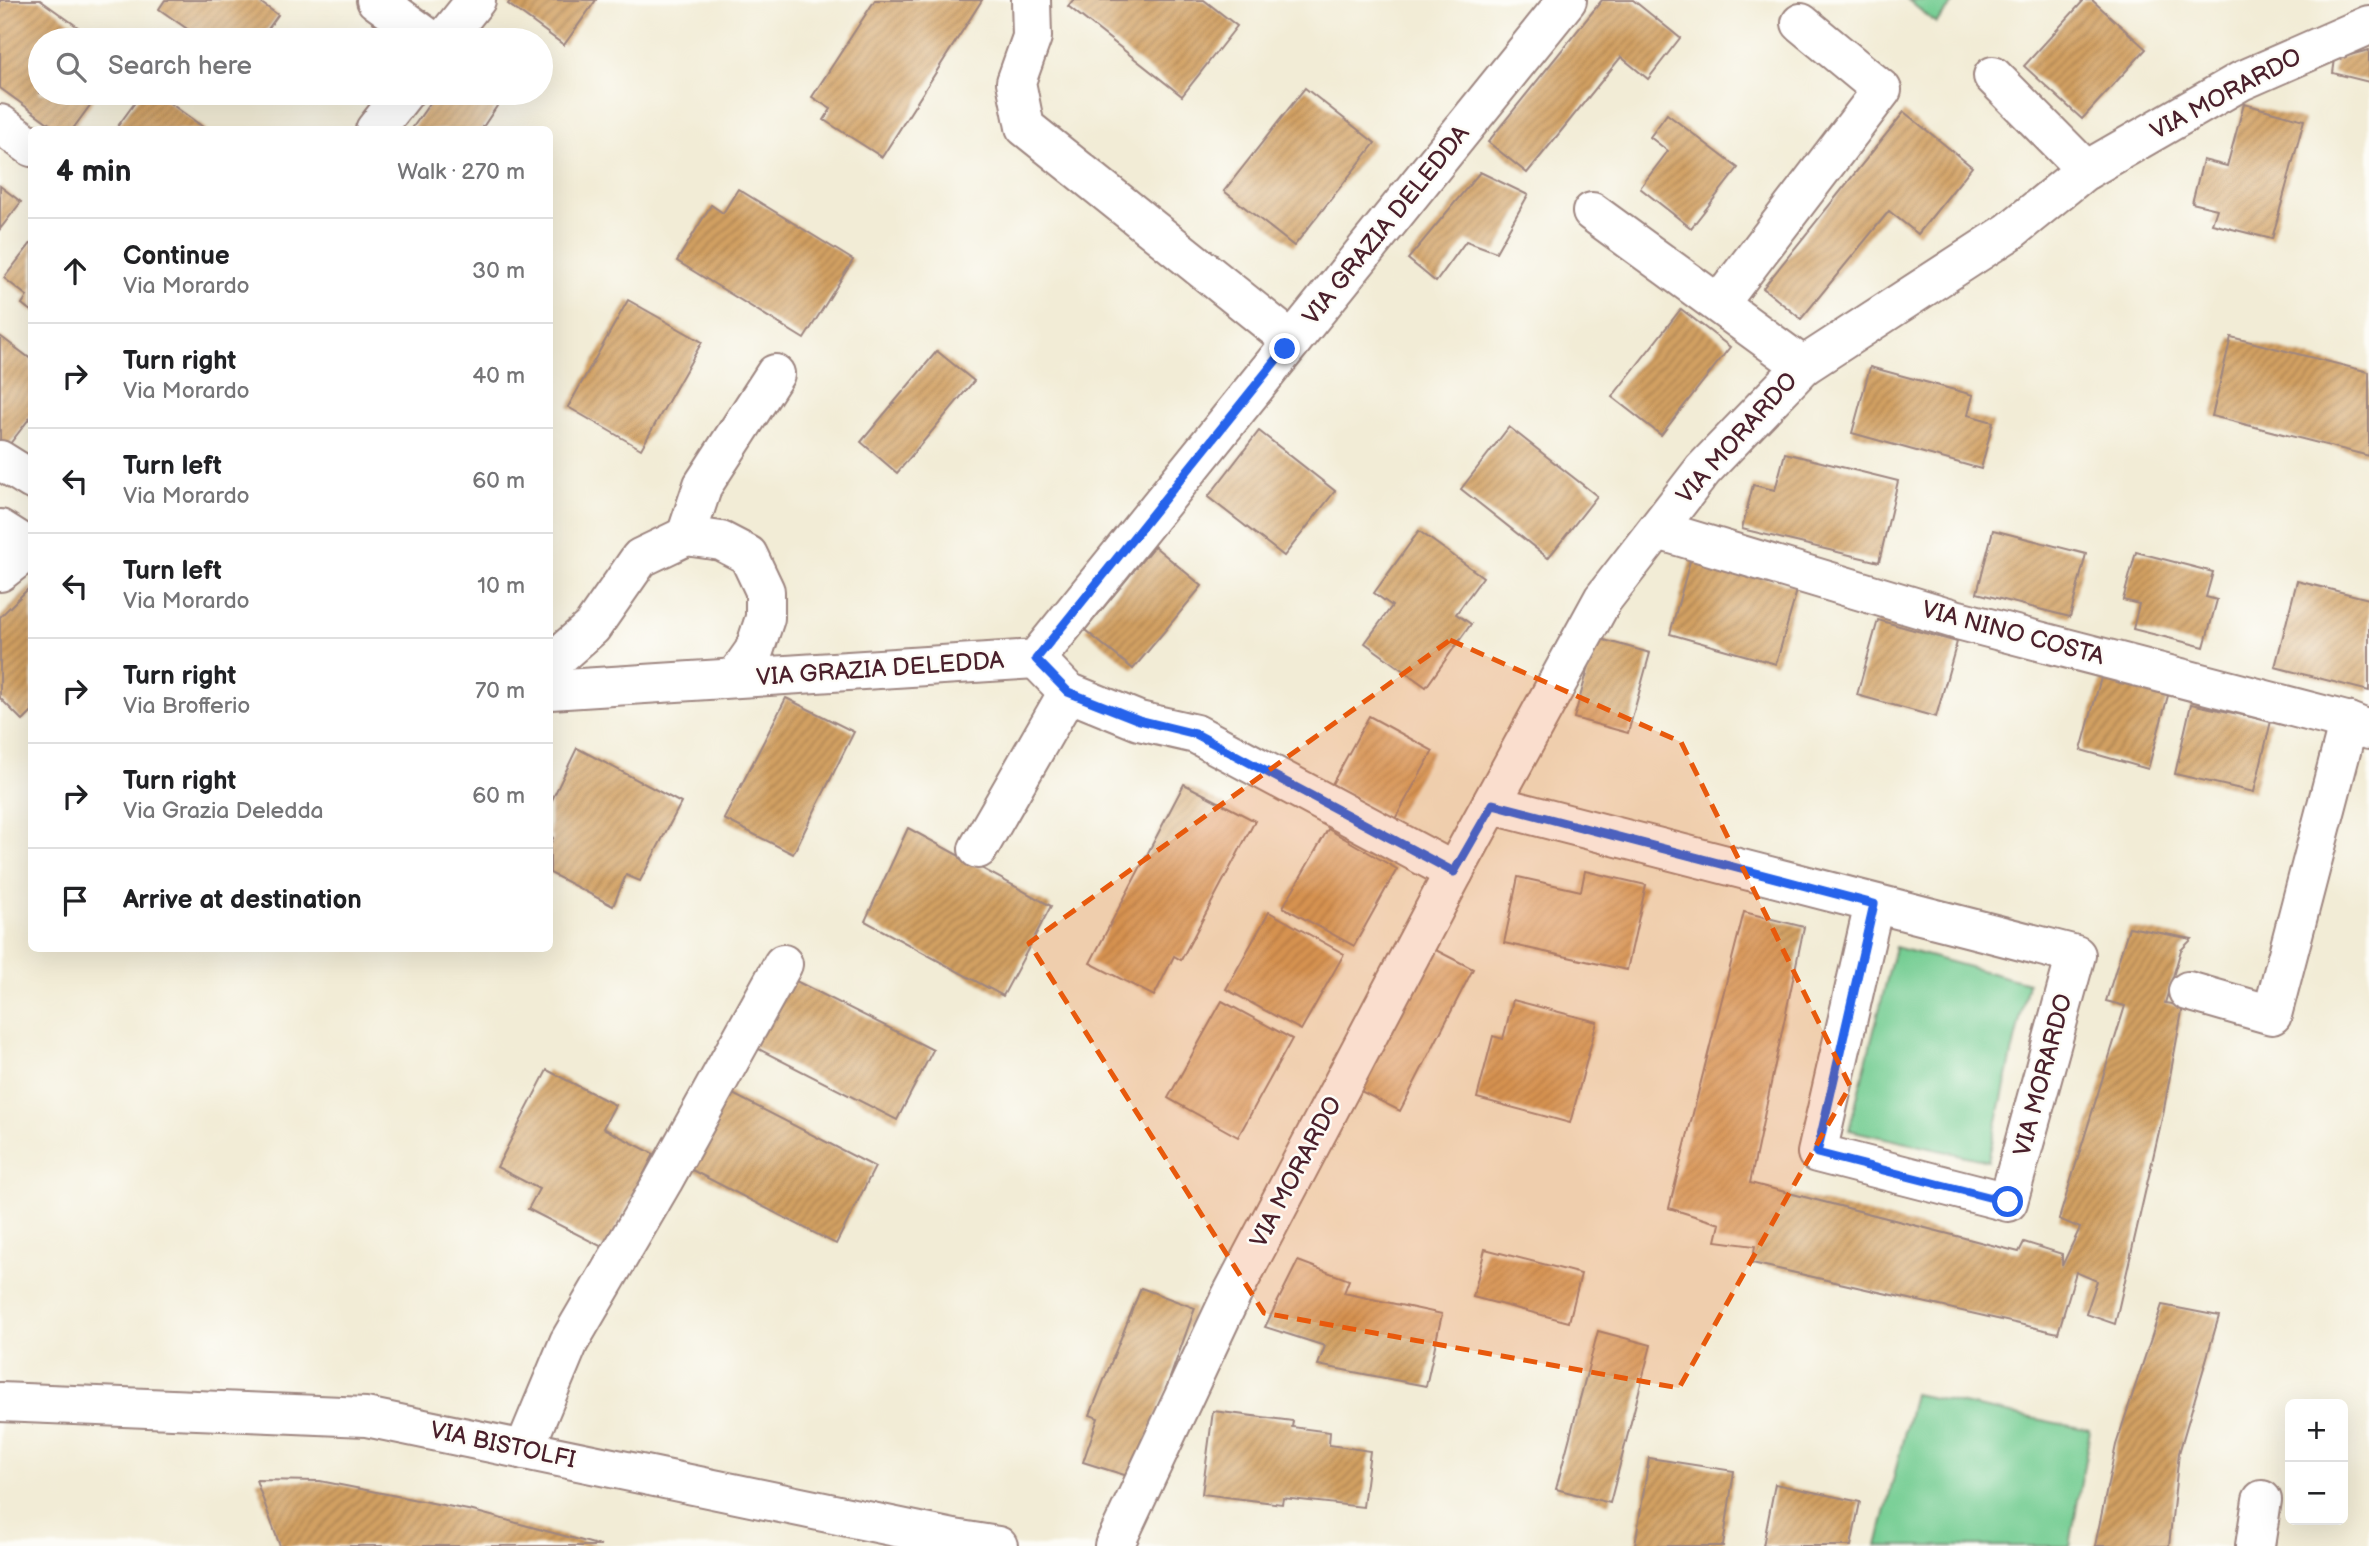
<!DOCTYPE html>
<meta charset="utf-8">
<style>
body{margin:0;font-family:"Balsamiq Sans",sans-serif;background:#f2f2f2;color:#202124}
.controls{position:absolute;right:21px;bottom:21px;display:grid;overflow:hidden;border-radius:10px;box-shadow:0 7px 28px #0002}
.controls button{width:63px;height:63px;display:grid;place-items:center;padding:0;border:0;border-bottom:2px solid #e0e0e0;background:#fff;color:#202124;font:35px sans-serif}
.stop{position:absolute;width:21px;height:21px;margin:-16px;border:5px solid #2563eb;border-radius:50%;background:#fff}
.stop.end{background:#2563eb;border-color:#fff;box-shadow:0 2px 7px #0008}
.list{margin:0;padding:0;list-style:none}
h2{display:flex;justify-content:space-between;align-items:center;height:91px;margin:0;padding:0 28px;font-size:30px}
h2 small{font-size:23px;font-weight:400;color:#757577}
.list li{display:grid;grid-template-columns:46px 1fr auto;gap:21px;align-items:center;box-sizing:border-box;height:105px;padding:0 28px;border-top:2px solid #e0e0e0}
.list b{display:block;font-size:26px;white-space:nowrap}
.list p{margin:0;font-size:23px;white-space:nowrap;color:#757577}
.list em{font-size:23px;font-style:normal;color:#757577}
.icon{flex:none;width:38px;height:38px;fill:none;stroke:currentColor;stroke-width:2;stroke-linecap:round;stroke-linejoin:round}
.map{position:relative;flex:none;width:2369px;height:1546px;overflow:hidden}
.search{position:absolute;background:#fff;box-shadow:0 7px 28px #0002;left:28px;top:28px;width:525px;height:77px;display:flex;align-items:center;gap:18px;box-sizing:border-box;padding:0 24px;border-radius:38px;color:#757577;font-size:26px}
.panel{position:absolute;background:#fff;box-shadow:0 7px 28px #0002;left:28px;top:126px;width:525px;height:826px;border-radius:10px}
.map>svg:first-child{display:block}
.green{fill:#74cd93;stroke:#5f765f;stroke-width:2}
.building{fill:url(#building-hatch)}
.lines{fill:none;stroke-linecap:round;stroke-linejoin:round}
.minor-casing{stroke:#9e8680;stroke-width:42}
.minor{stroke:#fff;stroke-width:38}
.route{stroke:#2563eb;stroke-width:9}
.marked{fill:#e8590c;fill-opacity:0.2;stroke:#e8590c;stroke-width:5;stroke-dasharray:14 9;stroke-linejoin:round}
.labels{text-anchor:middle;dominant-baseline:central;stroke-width:5;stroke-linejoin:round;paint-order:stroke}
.street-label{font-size:24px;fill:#4a1f2b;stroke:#fdfcf7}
</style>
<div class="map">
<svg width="2369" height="1546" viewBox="0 0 2369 1546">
<defs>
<pattern id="building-hatch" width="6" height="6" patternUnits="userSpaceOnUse" patternTransform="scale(1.75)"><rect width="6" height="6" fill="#d2a062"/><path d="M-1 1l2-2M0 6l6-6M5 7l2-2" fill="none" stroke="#ac8251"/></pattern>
</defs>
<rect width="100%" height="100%" fill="#fdfcf7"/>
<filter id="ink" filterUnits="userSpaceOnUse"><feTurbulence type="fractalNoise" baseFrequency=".0143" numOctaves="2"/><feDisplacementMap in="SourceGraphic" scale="14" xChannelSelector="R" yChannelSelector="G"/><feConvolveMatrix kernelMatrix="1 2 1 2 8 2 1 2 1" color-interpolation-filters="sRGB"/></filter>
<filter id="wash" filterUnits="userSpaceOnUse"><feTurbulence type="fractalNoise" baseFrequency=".00686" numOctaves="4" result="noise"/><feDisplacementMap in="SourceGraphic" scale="28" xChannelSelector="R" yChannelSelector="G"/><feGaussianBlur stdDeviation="1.57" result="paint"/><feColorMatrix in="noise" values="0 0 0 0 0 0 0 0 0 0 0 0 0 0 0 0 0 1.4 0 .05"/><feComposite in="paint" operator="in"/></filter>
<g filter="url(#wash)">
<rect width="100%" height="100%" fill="#f2ecd6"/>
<g class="green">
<polygon points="1908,0 1956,0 1936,23"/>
<polygon points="1895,947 2028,983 1988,1161 1849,1130"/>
<polygon points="1914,1394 2090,1430 2070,1546 1877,1546"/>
</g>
<g id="blocks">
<g class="building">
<polygon points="0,0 40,0 96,40 40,40 40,93 99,93 72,130 58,130 0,88"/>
<polygon points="165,0 257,0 278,15 260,40 203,40 159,9"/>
<polygon points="511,0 596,0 564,45 508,4"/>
<polygon points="875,0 982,0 882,157 824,120 831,109 812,97"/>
<polygon points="1073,0 1204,0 1237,26 1182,96 1068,6"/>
<polygon points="1602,0 1633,0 1680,38 1648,79 1621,57 1527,173 1488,142"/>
<polygon points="2084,0 2092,0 2146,49 2082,119 2024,66"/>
<polygon points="2369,50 2369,82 2333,73 2335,59"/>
<polygon points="1305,88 1375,143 1294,246 1224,191"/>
<polygon points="142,93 156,93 207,130 115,130"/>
<polygon points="437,93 491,93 501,100 481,130 411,130"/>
<polygon points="2244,104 2304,120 2272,239 2212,224 2217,209 2192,203 2203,160 2227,166"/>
<polygon points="1904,112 1972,167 1918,234 1889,211 1801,319 1763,288"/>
<polygon points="1667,114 1738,168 1691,228 1640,188 1668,151 1650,137"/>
<polygon points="1480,172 1528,195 1496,252 1466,241 1436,282 1408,259"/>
<polygon points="0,186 21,202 0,229"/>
<polygon points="738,189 853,260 804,339 677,261 711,205 723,213"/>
<polygon points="32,242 32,312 22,304 27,296 4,278"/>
<polygon points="628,300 702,342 641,449 568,407"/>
<polygon points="1681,309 1730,347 1661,435 1612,397"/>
<polygon points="0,336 32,360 32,415 6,449 0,445"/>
<polygon points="2231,337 2369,372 2369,456 2212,416"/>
<polygon points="937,351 974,381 897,473 861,442"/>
<polygon points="1870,367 1973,395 1968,415 1993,422 1981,469 1852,433"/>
<polygon points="1509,427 1597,496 1548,558 1461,489"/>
<polygon points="1259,431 1335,491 1284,556 1208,497"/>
<polygon points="1785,453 1898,481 1879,562 1742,529 1753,485 1775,490"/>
<polygon points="1993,530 2086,554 2070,617 1977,593"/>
<polygon points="1419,531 1483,577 1456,614 1471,624 1426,687 1365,643 1392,606 1374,593"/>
<polygon points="1154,546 1202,586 1133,669 1085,630"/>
<polygon points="2136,552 2213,572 2206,597 2217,600 2204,647 2133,629 2139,604 2123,600"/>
<polygon points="1691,557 1798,587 1776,664 1670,634"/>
<polygon points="2297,581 2369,599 2369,691 2275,667"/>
<polygon points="32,585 32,712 23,721 0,698 0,617"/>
<polygon points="1878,620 1957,642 1936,717 1857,695"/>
<polygon points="1597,638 1650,653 1628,733 1574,718"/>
<polygon points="2102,674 2169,692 2148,769 2081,750"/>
<polygon points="786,698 854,732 793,854 724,819"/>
<polygon points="2191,704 2271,721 2254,792 2175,774"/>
<polygon points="1369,716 1433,751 1395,819 1332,784"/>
<polygon points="577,748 681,803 640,881 626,875 613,906 550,873 550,844 553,838 550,834 550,804"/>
<polygon points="1184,784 1255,821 1181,960 1174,956 1154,996 1090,963"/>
<polygon points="908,828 1051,906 1003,996 865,921"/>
<polygon points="1328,829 1397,869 1354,946 1283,907"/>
<polygon points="1585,871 1646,885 1627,970 1504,943 1518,877 1581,891"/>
<polygon points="1269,912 1344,954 1301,1030 1226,989"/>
<polygon points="1744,912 1804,927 1750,1183 2019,1252 2024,1242 2062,1254 2062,1266 2080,1228 2059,1219 2125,1006 2106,1001 2129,927 2192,939 2181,950 2165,1003 2183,1006 2163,1114 2115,1324 2086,1314 2097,1281 2076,1272 2058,1333 1752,1263 1755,1246 1716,1241 1720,1224 1669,1208"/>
<polygon points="1420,942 1473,969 1400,1111 1347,1084"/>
<polygon points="786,976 933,1050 897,1120 751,1045"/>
<polygon points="1513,1000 1597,1022 1570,1123 1477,1098 1493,1036 1503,1039"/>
<polygon points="1222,1001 1292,1039 1238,1137 1168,1098"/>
<polygon points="547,1070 615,1105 603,1128 654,1154 606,1249 528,1209 539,1189 497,1167"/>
<polygon points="725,1090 875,1167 836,1244 686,1167"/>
<polygon points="1485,1249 1581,1274 1569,1322 1473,1297"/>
<polygon points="1298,1261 1349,1280 1344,1293 1442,1314 1426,1386 1318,1365 1325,1346 1265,1327"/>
<polygon points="1141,1288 1195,1308 1134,1478 1083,1462 1098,1418 1090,1415"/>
<polygon points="2162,1305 2219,1316 2179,1453 2169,1546 2095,1546 2116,1445"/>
<polygon points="1598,1331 1651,1345 1610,1503 1556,1489"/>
<polygon points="1213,1411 1293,1421 1292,1427 1330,1432 1329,1445 1370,1451 1363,1507 1283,1498 1282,1504 1202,1494"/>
<polygon points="1649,1458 1734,1471 1723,1546 1635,1546"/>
<polygon points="256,1480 320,1481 473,1511 601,1546 280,1546"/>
<polygon points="1775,1484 1860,1502 1851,1546 1763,1546"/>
</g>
</g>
</g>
<g filter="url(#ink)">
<use href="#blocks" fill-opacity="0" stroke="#9e8680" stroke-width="2"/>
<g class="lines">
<g class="minor-casing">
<g id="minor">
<polyline points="376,0 431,40"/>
<polyline points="1031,0 1032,37 1016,82 1025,127 1292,341"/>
<polyline points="444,40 476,0"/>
<polyline points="1993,76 2086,170"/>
<polyline points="0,124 32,147"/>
<polyline points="375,130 404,93"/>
<polyline points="1592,212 1803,366"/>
<polyline points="1719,304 1882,90 1801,23"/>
<polyline points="0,460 32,480"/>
<polyline points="0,529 30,548"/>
<polyline points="1658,530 1958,620 2346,721 2369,730"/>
<polyline points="686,536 703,485 775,374"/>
<polyline points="0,572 32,547"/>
<polyline points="1036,659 1068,692 1139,721 1196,734 1454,872"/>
<polyline points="550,664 592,627 640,558 686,536 721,541 748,555 765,591 765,618 754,651 735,678"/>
<polyline points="550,690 1036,659 1567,0"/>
<polyline points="1493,805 2076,955 2008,1202 1817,1153 1874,904"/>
<polyline points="978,849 1068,692"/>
<polyline points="2188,991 2272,1015 2344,740 2346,721"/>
<polyline points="0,1402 366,1417 954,1539 998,1546"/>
<polyline points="524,1450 569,1342 663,1181 783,964"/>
<polyline points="1114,1546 1231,1296 1454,872 1603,599 1703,470 1803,366 2009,232 2083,172 2241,81 2369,25"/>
<polyline points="2255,1546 2262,1500"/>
</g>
</g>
<use href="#minor" class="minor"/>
</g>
</g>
<g class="lines" filter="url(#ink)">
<polyline class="route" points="1285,349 1036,659 1068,692 1139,720 1196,734 1454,872 1493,804 1874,904 1817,1153 2008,1202"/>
</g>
<path class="marked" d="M1450 640 1681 742 1850 1086 1679 1388 1264 1313 1029 943Z"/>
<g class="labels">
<g class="street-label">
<text transform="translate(2226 94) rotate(-28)">VIA MORARDO</text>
<text transform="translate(1386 225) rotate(-51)">VIA GRAZIA DELEDDA</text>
<text transform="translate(1737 438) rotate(-48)">VIA MORARDO</text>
<text transform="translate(2013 633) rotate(15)">VIA NINO COSTA</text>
<text transform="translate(880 669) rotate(-4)">VIA GRAZIA DELEDDA</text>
<text transform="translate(2043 1075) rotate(-75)">VIA MORARDO</text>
<text transform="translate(1296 1172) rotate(-62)">VIA MORARDO</text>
<text transform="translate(503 1445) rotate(12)">VIA BISTOLFI</text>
</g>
</g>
</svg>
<div class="controls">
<button>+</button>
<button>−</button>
</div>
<div class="stop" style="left:2008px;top:1202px"></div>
<div class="stop end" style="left:1285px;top:349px"></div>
<div class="search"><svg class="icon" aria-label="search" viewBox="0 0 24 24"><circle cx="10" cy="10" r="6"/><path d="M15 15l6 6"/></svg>Search here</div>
<section class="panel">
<h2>4 min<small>Walk · 270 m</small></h2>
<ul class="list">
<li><svg class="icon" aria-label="ahead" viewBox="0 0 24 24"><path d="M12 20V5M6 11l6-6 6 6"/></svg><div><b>Continue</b><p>Via Morardo</p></div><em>30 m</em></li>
<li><svg class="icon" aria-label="right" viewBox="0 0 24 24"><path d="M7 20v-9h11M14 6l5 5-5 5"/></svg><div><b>Turn right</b><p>Via Morardo</p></div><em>40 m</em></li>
<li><svg class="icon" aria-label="left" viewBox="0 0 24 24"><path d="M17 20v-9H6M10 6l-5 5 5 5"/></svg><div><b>Turn left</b><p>Via Morardo</p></div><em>60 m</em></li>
<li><svg class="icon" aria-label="left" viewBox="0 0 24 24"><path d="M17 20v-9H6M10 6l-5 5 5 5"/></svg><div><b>Turn left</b><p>Via Morardo</p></div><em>10 m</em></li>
<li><svg class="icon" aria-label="right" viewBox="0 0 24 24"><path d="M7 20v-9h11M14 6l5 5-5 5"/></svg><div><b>Turn right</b><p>Via Brofferio</p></div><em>70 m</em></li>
<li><svg class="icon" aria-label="right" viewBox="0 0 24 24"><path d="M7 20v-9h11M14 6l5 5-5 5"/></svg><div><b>Turn right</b><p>Via Grazia Deledda</p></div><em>60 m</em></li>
<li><svg class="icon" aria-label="arrive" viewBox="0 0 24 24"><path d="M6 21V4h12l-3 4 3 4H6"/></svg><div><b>Arrive at destination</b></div></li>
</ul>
</section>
</div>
